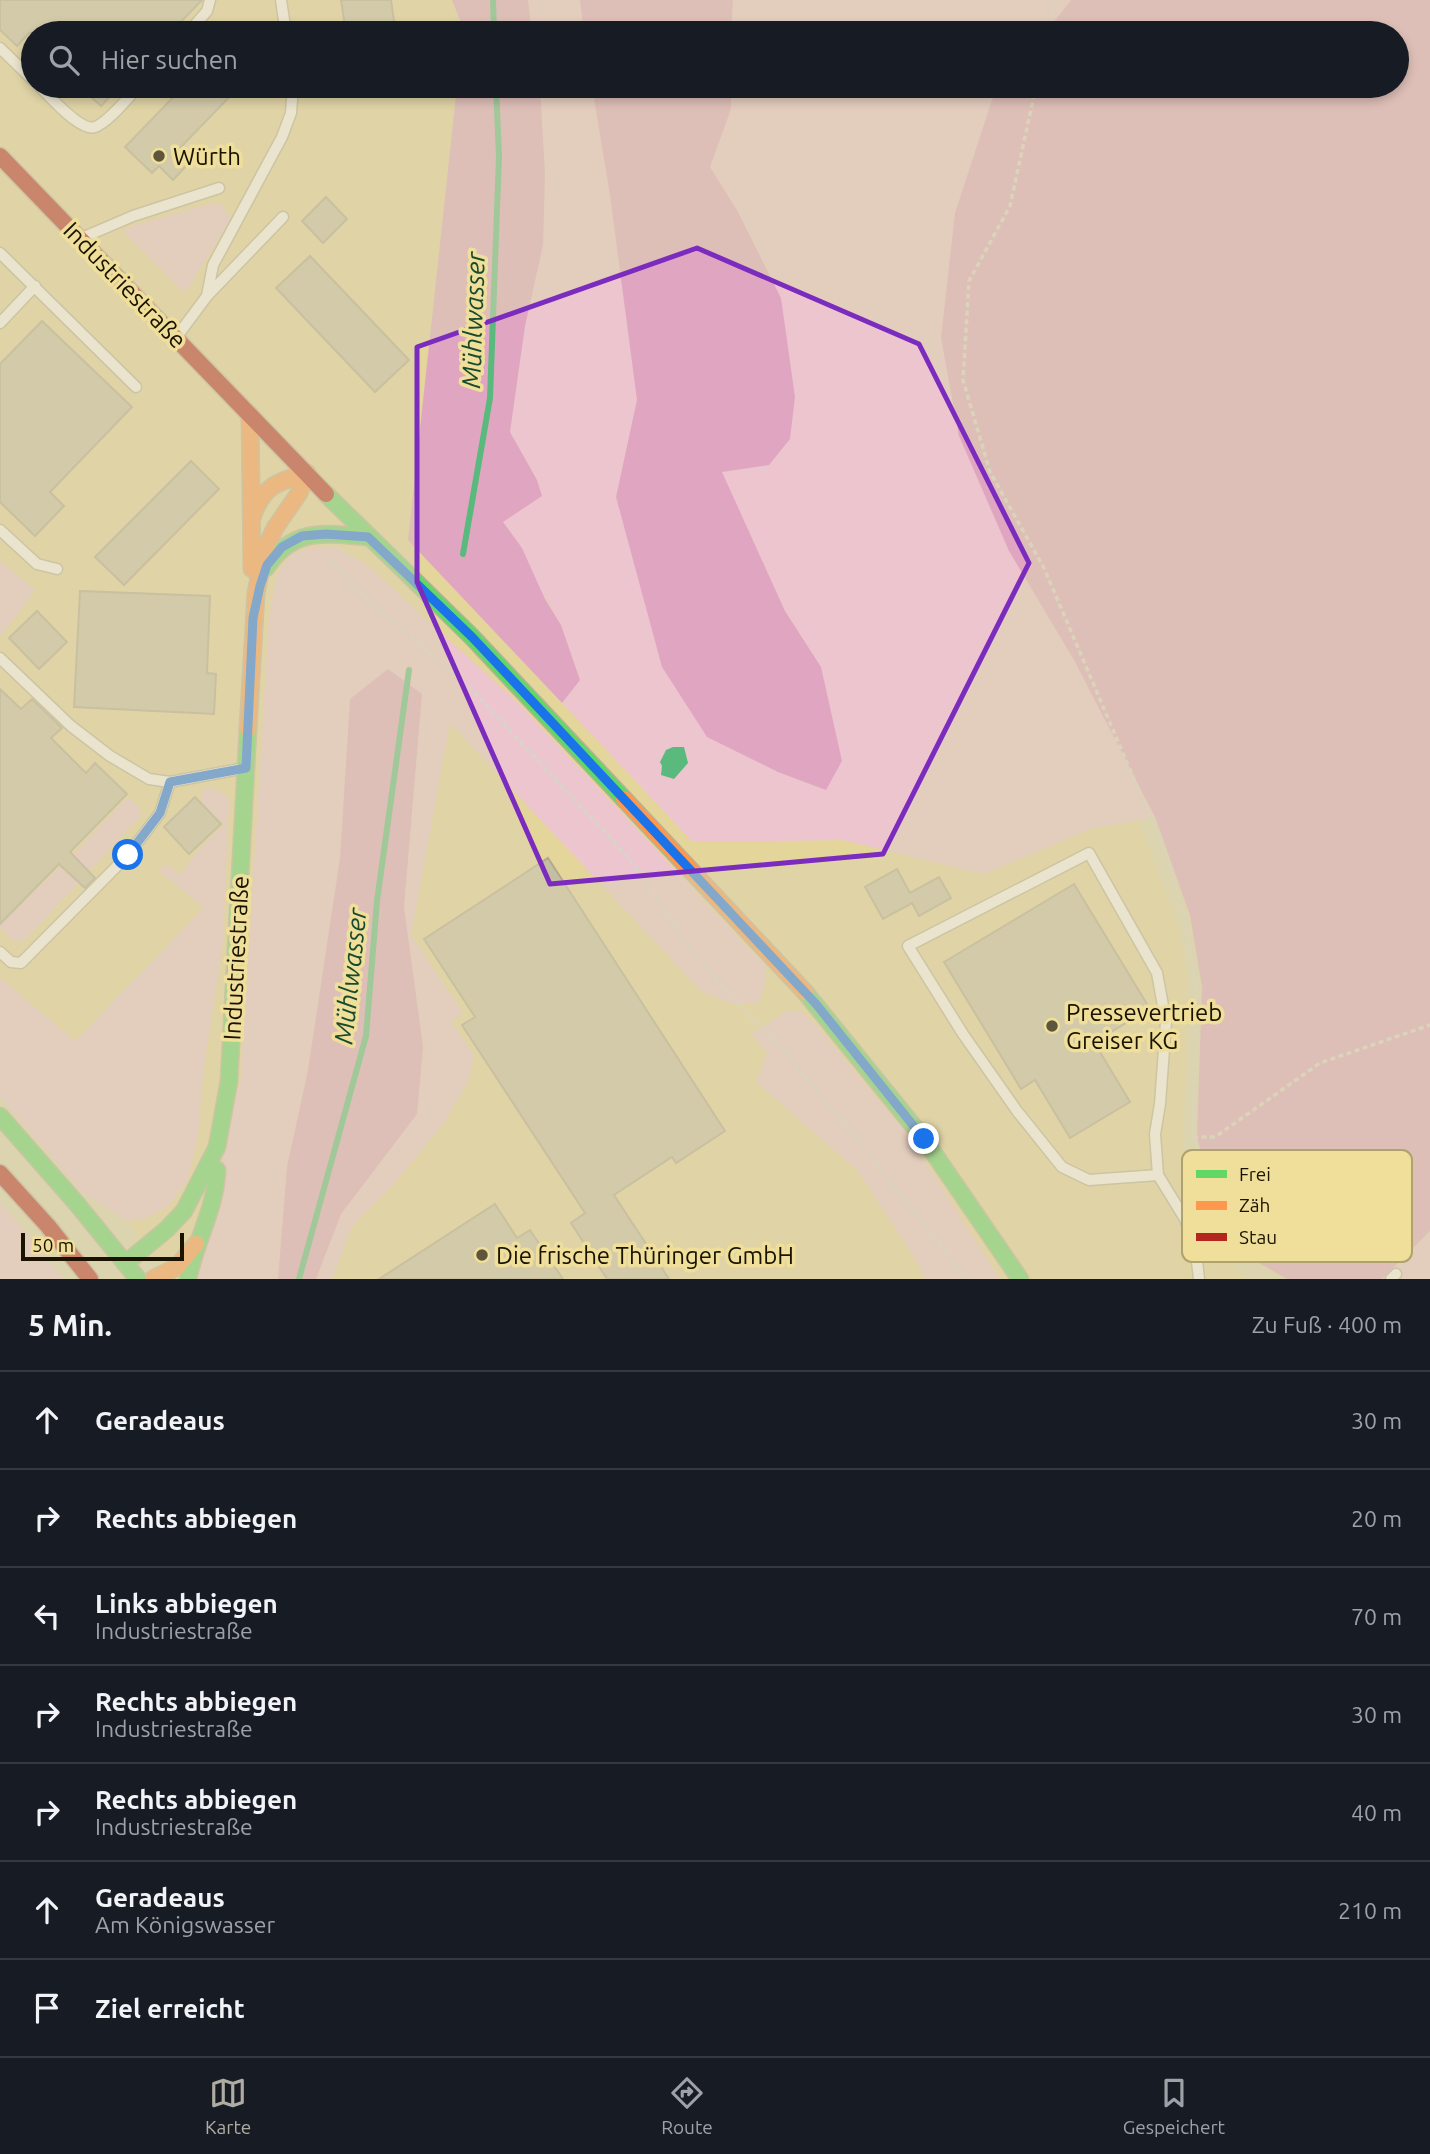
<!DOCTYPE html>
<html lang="de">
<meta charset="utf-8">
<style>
body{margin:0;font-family:Ubuntu,sans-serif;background:#242831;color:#f1f3f6}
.scale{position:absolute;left:21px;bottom:18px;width:163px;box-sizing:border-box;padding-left:7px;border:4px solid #191300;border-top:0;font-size:19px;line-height:24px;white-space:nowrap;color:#191300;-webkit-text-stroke:5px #f0df9b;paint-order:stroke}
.stop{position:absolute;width:21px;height:21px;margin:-16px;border:5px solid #1a73e8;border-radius:50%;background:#fff}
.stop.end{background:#1a73e8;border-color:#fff;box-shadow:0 2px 7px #0008}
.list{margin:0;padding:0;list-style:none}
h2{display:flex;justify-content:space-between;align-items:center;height:91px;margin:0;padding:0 28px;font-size:30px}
h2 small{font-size:23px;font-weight:400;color:#9ea1a6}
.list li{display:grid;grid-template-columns:46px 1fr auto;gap:21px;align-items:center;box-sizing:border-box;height:98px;padding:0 28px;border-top:2px solid #363941}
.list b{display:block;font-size:26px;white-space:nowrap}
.list p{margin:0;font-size:23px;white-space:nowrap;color:#9ea1a6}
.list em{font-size:23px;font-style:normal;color:#9ea1a6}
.icon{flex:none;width:38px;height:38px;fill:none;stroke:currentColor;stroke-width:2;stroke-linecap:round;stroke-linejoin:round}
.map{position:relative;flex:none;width:1430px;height:1279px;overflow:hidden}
.search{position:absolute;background:#171b24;box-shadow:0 4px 10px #0003;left:21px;right:21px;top:21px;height:77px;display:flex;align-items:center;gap:18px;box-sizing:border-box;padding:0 24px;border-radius:38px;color:#9ea1a6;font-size:26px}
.sheet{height:777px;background:#171b24}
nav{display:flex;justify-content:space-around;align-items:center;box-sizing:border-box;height:98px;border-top:2px solid #363941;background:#171b24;font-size:19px;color:#9ea1a6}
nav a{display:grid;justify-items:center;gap:4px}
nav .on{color:#aeaca3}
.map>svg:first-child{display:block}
.built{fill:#e4d59b}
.green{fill:#ecc5cf}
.forest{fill:#e0a6c1}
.water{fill:#5aba7e}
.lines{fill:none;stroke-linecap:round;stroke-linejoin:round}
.stream{stroke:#5aba7e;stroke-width:6}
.building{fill:#c6bea3;stroke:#b0a98c;stroke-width:2}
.lane-casing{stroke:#b8b195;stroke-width:13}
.fast-casing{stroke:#b8b195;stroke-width:19}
.slow-casing{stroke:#b8b195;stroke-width:19}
.jam-casing{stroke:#b8b195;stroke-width:19}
.path{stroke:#d7d4c8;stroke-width:3.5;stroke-dasharray:5 3.5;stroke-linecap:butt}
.lane{stroke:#faf8f3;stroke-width:10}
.fast{stroke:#63d668;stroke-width:16}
.slow{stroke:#ff974d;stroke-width:16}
.jam{stroke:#b3261e;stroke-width:16}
.route{stroke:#1a73e8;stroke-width:9}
.marked{fill:none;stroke:#7b2cbf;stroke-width:5;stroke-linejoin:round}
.poi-dot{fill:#5d563d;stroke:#f0df9b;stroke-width:2.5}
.labels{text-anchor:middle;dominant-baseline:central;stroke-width:7;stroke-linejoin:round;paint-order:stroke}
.poi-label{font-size:24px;fill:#191300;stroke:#f0df9b;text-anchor:start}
.street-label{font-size:24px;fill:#191300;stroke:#f0df9b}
.water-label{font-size:26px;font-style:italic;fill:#184b2e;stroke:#f0df9b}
.key{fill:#f0df9b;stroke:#b0a26c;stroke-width:2}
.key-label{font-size:19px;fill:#191300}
</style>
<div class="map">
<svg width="1430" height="1279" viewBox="0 0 1430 1279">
<rect width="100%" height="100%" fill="#dcd3af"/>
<polygon class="built" points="0,0 452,0 463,28 462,33 33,33 33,86 457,86 409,540 693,842 843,840 984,874 1090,829 1138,820 1177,923 1188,981 1183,1159 1196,1213 1244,1279 169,1279 0,1047"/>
<g class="green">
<polygon points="528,0 580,0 584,33 532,33"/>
<polygon points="733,0 1071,0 1045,33 731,33"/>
<polygon points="540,86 592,86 610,195 637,400 616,497 707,737 778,772 826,790 821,667 785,611 721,472 769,465 781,298 738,212 710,167 731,109 731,86 1003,86 992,100 959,436 1009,551 1074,660 1155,817 1090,829 984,874 843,840 693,842 562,703 580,680 561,625 502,522 542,496 537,480 510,432 525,326 543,245 545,175"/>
<polygon points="213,203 222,205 231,219 185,293 123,231 135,225"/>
<polygon points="308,548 338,548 367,565 516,701 766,966 766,984 758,1003 730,1003 702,992 450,723 411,935 463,1013 451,1022 474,1055 469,1081 441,1127 399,1178 352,1227 332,1279 316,1279 341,1214 417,1114 423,1047 404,907 422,694 350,700 340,858 308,1070 287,1167 278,1279 191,1279 241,1078 269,620 276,576 290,555"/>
<polygon points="0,561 35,590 1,636 0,635"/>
<polygon points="210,788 222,792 229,800 223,943 203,1074 198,1137 187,1181 166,1208 144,1219 127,1221 83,1192 0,1097 0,978 75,1041 204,908 159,871 166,865 181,874 194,855 224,825 201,802 202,789"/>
<polygon points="128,797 140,808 141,816 89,871 73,855"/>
<polygon points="60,867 78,883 26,939 15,942 0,928 0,919 3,921"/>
<polygon points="786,1011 802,1012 816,1025 908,1135 1000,1279 925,1279 915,1258 858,1171 756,1082 767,1053 752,1034"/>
<polygon points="0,1202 64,1279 0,1279"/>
<polygon points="1430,1231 1430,1279 1382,1279"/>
</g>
<g class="forest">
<polygon points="452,0 528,0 532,33 462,33 463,28"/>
<polygon points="580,0 733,0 731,33 584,33"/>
<polygon points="1071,0 1430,0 1430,1231 1382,1279 1287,1279 1241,1253 1218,1218 1197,1137 1202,987 1190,915 1155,817 1074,660 1009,551 959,436 941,338 955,213 992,100 1003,86 1397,86 1397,33 1045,33"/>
<polygon points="457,86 540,86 545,175 543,245 525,326 510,432 537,480 542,496 503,522 522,548 545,599 561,625 580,680 562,703 408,540"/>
<polygon points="592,86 731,86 731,109 710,167 738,212 781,298 795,397 790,439 769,465 722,472 785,611 821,667 842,761 826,790 778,772 707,737 662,667 616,497 637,400 610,195"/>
<polygon points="388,669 422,694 404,907 423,1047 417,1114 341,1214 316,1279 278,1279 287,1167 308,1070 340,858 350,699"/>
</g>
<polygon class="water" points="673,747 684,747 688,763 674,779 661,775 662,766 660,762 666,750"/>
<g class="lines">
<g class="stream">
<polyline points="493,0 494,33"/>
<polyline points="463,554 490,398 499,156 496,86"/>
<polyline points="299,1279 366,1036 377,901 409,670"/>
</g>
</g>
<g class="building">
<polygon points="0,0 202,0 170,33 29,33 17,46 0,30"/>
<polygon points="341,0 391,0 395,28 346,33"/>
<polygon points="79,86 120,86 101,106"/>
<polygon points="184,86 240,86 178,150 190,162 173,180 159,166 152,173 125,147"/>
<polygon points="326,197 347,219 323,243 302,221"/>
<polygon points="310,256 409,360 375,392 276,288"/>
<polygon points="42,321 132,407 50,492 64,506 35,536 0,502 0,364"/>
<polygon points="191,461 219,489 124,585 95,557"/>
<polygon points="80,591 210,596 207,673 216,674 214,714 74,707"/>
<polygon points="37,611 67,642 39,669 9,638"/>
<polygon points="0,689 21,709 32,699 62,728 51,738 86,773 95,763 127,794 70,852 95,878 85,888 59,864 0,924"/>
<polygon points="195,797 221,824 189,854 164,827"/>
<polygon points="548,858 725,1131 676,1163 672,1157 614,1195 669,1279 607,1279 571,1223 585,1213 462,1025 475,1017 424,939"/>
<polygon points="897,869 910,893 939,877 951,898 919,916 912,903 883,919 865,887"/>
<polygon points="1074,884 1150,1009 1094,1042 1130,1102 1070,1138 1035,1080 1021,1089 944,962"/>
<polygon points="495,1204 517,1238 530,1230 563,1279 379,1279"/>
</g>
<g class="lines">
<g class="lane-casing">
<g id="lane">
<polyline points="281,0 286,33"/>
<polyline points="188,33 207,11 210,0"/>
<polyline points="0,48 33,80"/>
<path d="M39 86C50 96 80 132 95 127 109 122 128 97 139 86"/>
<polyline points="84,237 133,216 219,188"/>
<polyline points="0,253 136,387"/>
<polyline points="207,296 213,265 282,137 291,113 293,86"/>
<polyline points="0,323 35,286"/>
<polyline points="178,335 207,296 283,217"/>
<polyline points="0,530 37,564 57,569"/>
<polyline points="0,658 71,726 110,756 149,779 170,782 245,768"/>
<polyline points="0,952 11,962 21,963 128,855 160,813 170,782"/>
<polyline points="1158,1175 1089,1180 1062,1167 1017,1111 963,1034 908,946 1089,853 1157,973 1166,1022 1160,1104 1155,1134 1158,1175 1185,1219 1196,1252 1199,1279"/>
<polyline points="1391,1279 1396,1274"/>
</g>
</g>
<g class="fast-casing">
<g id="fast">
<polyline points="326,494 472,637 624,799"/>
<path d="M266 568C293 527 325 533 368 537"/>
<polyline points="805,992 924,1139 1020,1279"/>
<polyline points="0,1116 77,1204 138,1279"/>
<polyline points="126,1263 167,1229 184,1211 217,1147 229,1081 248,729"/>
<path d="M188 1279C195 1242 216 1208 217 1170"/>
</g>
</g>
<g class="slow-casing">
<g id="slow">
<polyline points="250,415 252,569"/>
<path d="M252 518C262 486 277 482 307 473"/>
<polyline points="248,729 256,593 265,549 275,528 299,493 307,473"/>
<polyline points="624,799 805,992"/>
<polyline points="153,1279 177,1267 196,1244"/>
</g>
</g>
<g class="jam-casing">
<g id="jam">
<polyline points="0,156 326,494"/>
<polyline points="0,1173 48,1226 90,1279"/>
</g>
</g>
<g class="path">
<polyline points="1047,33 1055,0"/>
<polyline points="1036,86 1010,206 969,281 963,380 990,472 1044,568 1165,852 1184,915 1196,986 1193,1137 1210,1220 1211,1243"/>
<polyline points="331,559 355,587 473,691 627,856 664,908 682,938 745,1012 767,1032 844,1122 967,1279"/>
<polyline points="1193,1137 1215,1137 1320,1063 1430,1025"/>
</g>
<use href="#lane" class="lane"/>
<use href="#fast" class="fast"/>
<use href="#slow" class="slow"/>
<use href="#jam" class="jam"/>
</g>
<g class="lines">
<polyline class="route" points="128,855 160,813 170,782 246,768 253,618 260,586 267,565 282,547 302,536 326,534 368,537 472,637 816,1004 924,1139"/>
</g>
<path d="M0 0H1430V1279H0ZM697 248 919 344 1029 563 883 854 550 884 417 582V347Z" fill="#dcd3af" fill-opacity=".55" fill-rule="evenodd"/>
<path class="marked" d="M697 248 919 344 1029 563 883 854 550 884 417 582V347Z"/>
<g class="poi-dot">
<circle cx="159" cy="156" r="7"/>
<circle cx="1052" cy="1026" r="7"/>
<circle cx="482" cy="1255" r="7"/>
</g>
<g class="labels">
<g class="poi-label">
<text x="173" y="156">Würth</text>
<text x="1066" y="1012">Pressevertrieb<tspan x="1066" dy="28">Greiser KG</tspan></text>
<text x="496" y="1255">Die frische Thüringer GmbH</text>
</g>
<g class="street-label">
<text transform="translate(125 285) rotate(46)">Industriestraße</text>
<text transform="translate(236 958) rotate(-87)">Industriestraße</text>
</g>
<g class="water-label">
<text transform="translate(473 320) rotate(-88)">Mühlwasser</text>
<text transform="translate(350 976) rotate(-84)">Mühlwasser</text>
</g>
</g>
<rect x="1182" y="1150" width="230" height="112" rx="10" class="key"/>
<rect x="1196" y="1170" width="31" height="8" fill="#63d668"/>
<rect x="1196" y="1201" width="31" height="9" fill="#ff974d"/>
<rect x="1196" y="1233" width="31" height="8" fill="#b3261e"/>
<g class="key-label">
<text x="1239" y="1181">Frei</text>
<text x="1239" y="1212">Zäh</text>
<text x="1239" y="1244">Stau</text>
</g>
</svg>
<div class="scale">50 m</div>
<div class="stop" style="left:128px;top:855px"></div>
<div class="stop end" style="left:924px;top:1139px"></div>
<div class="search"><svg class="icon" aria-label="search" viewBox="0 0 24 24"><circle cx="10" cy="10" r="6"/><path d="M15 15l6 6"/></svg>Hier suchen</div>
</div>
<section class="sheet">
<h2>5 Min.<small>Zu Fuß · 400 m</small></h2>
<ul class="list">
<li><svg class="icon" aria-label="ahead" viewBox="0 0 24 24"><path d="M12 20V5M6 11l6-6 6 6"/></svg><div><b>Geradeaus</b></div><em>30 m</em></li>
<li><svg class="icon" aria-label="right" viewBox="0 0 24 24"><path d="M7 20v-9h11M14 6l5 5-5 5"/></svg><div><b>Rechts abbiegen</b></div><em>20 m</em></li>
<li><svg class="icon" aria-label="left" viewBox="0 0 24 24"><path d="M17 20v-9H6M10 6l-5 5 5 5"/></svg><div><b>Links abbiegen</b><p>Industriestraße</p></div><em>70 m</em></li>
<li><svg class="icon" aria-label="right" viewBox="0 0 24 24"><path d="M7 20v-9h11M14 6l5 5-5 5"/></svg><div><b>Rechts abbiegen</b><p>Industriestraße</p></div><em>30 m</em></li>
<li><svg class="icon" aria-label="right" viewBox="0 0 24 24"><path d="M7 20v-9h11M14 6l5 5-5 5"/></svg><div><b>Rechts abbiegen</b><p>Industriestraße</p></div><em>40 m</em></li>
<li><svg class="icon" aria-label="ahead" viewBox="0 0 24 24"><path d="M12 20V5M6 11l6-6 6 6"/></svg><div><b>Geradeaus</b><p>Am Königswasser</p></div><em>210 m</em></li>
<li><svg class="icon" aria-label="arrive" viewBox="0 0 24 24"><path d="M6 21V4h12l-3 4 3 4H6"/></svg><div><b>Ziel erreicht</b></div></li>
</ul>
</section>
<nav>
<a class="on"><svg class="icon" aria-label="map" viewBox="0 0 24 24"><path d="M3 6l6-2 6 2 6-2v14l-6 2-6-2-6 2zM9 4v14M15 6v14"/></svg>Karte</a>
<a><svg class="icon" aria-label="directions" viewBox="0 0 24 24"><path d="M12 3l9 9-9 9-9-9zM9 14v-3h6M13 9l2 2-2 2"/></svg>Route</a>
<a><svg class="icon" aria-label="saved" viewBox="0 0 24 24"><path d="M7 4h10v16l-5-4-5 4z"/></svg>Gespeichert</a>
</nav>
